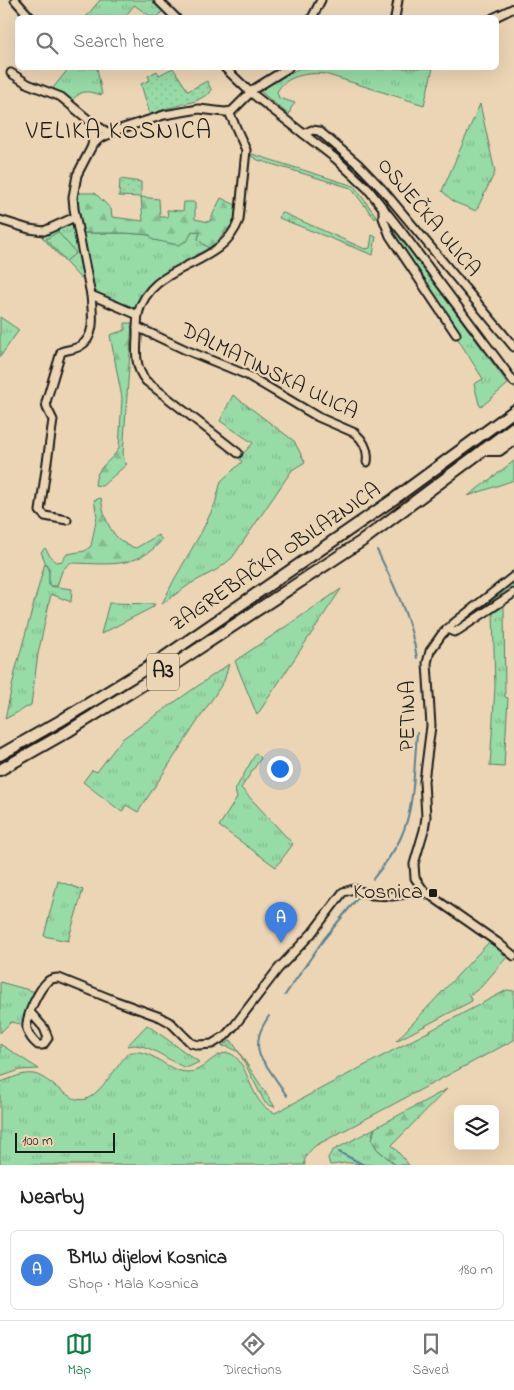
<!DOCTYPE html>
<meta charset="utf-8">
<style>
body{margin:0;font-family:"Indie Flower",sans-serif;background:#f2f2f2;color:#222}
.controls{position:absolute;right:15px;bottom:15px;display:grid;overflow:hidden;border-radius:8px;box-shadow:0 5px 20px #0002}
.controls button{width:45px;height:45px;display:grid;place-items:center;padding:0;border:0;border-bottom:1px solid #e0e0e0;background:#fff;color:#222;font:25px sans-serif}
.scale{position:absolute;left:15px;bottom:12px;width:100px;box-sizing:border-box;padding-left:5px;border:2px solid #1c1c1c;border-top:0;font-size:14px;line-height:18px;white-space:nowrap;color:#1c1c1c;-webkit-text-stroke:4px #ecd5b4;paint-order:stroke}
.you{position:absolute;left:279px;top:768px;width:18px;height:18px;margin:-12px;border:4px solid #fff;border-radius:50%;background:#1a73e8;box-shadow:0 0 0 8px #1a73e833}
.badge{display:grid;place-items:center;width:32px;height:32px;border-radius:50%;background:#0b8043;color:#fff;font-size:16px;font-weight:700}
.pin{position:absolute;translate:-50% -41px;filter:drop-shadow(0 1px 2px #0008)}
.pin::after{content:'';position:absolute;top:26px;width:18px;height:15px;background:inherit;clip-path:polygon(0 0,100% 0,50% 100%)}
.list{margin:0;padding:0;list-style:none}
h2{display:flex;justify-content:space-between;align-items:center;height:65px;margin:0;padding:0 20px;font-size:21px}
h2 small{font-size:16px;font-weight:400;color:#767676}
.list li{display:grid;grid-template-columns:32px 1fr auto;gap:15px;align-items:center;box-sizing:border-box;height:80px;margin:0 10px 10px;padding:0 10px;border:1px solid #e0e0e0;border-radius:8px}
.list b{display:block;font-size:19px;white-space:nowrap}
.list p{margin:0;font-size:16px;white-space:nowrap;color:#767676}
.list em{font-size:16px;font-style:normal;color:#767676}
.icon{flex:none;width:28px;height:28px;fill:none;stroke:currentColor;stroke-width:2;stroke-linecap:round;stroke-linejoin:round}
.map{position:relative;flex:none;width:514px;height:1165px;overflow:hidden}
.search{position:absolute;background:#fff;box-shadow:0 5px 20px #0002;left:15px;right:15px;top:15px;height:55px;display:flex;align-items:center;gap:12px;box-sizing:border-box;padding:0 18px;border-radius:8px;color:#767676;font-size:19px}
.sheet{height:155px;background:#fff}
nav{display:flex;justify-content:space-around;align-items:center;box-sizing:border-box;height:70px;border-top:1px solid #e0e0e0;background:#fff;font-size:14px;color:#767676}
nav a{display:grid;justify-items:center;gap:2px}
nav .on{color:#0b8043}
.map>svg:first-child{display:block}
.grass{fill:url(#grass-tufts);stroke:#5a7c62}
.forest{fill:url(#forest-firs);stroke:#5a7c62}
.park{fill:#97dba7;stroke:#5a7c62}
.garden{fill:url(#garden-dots);stroke:#5a7c62}
.lines{fill:none;stroke-linecap:round;stroke-linejoin:round}
.stream{stroke:#598192;stroke-width:2}
.minor-casing{stroke:#1c1c1c;stroke-width:11}
.highway-casing{stroke:#1c1c1c;stroke-width:14}
.minor{stroke:#ecd5b4;stroke-width:7}
.highway{stroke:#ecd5b4;stroke-width:10}
.poi-dot{fill:#1c1c1c;stroke:#ecd5b4;stroke-width:2}
.labels{text-anchor:middle;dominant-baseline:central;stroke-width:4.5;stroke-linejoin:round;paint-order:stroke}
.shield{fill:#ecd5b4;stroke:#5a544a;stroke-width:1}
.shield-label{font-size:21px;font-weight:bold;fill:#1c1c1c}
.street-label{font-size:22px;fill:#1c1c1c;stroke:#ecd5b4}
.poi-label{font-size:22px;fill:#1c1c1c;stroke:#ecd5b4;text-anchor:end}
.quarter-label{font-size:25px;letter-spacing:1px;fill:#1c1c1c;stroke:#ecd5b4}
</style>
<div class="map">
<svg width="514" height="1165" viewBox="0 0 514 1165">
<defs>
<pattern id="grass-tufts" width="24" height="20" patternUnits="userSpaceOnUse" patternTransform="scale(1.25)"><rect width="24" height="20" fill="#97dba7"/><path d="M3 7l-1-3M5 7V3M7 7l1-3M15 17l-1-3M17 17v-4M19 17l1-3" fill="none" stroke="#82bb8f"/></pattern>
<pattern id="forest-firs" width="22" height="20" patternUnits="userSpaceOnUse" patternTransform="scale(1.25)"><rect width="22" height="20" fill="#97dba7"/><path d="M5 1l3.5 6h-7zM16 11l3.5 6h-7z" fill="#82bb8f"/></pattern>
<pattern id="garden-dots" width="8" height="8" patternUnits="userSpaceOnUse" patternTransform="scale(1.25)"><rect width="8" height="8" fill="#97dba7"/><path d="M2 2h.1M6 6h.1" fill="none" stroke="#82bb8f" stroke-width="1.8" stroke-linecap="round"/></pattern>
</defs>
<rect width="100%" height="100%" fill="#ecd5b4"/>
<filter id="ink" filterUnits="userSpaceOnUse"><feTurbulence type="fractalNoise" baseFrequency=".02" numOctaves="2"/><feDisplacementMap in="SourceGraphic" scale="10" xChannelSelector="R" yChannelSelector="G"/><feConvolveMatrix kernelMatrix="1 2 1 2 8 2 1 2 1" color-interpolation-filters="sRGB"/></filter>
<g filter="url(#ink)">
<g class="grass">
<polygon points="100,0 151,0 163,10 158,17 150,16 134,5 125,17 86,17"/>
<path d="M69 68H97L102 95C85 91 84 89 71 101L53 88Z"/>
<path d="M300 68H433L424 105 325 74C309 72 284 76 277 92L279 98 295 103 291 108 289 115 261 92 262 88Z"/>
<polygon points="480,104 495,172 476,211 454,202 442,191"/>
<polygon points="252,154 354,186 377,217 375,219 351,188 258,160 251,156"/>
<polygon points="281,212 365,249 370,248 372,235 376,237 373,255 279,218"/>
<polygon points="386,218 508,384 481,407 479,404 474,384 483,379 456,336 460,334 392,234"/>
<path d="M69 223C81 231 82 264 83 277L81 279 42 237 48 232Z"/>
<polygon points="191,230 200,232 198,239 203,244 211,249 208,253 159,278 153,283 136,308 132,310 100,296 94,290 83,233 125,233 151,235 154,240"/>
<polygon points="0,317 19,330 0,357"/>
<polygon points="233,395 294,441 305,462 292,470 232,558 218,569 190,584 162,604 174,580 202,531 215,504 221,481 242,462 239,458 253,443 220,421"/>
<polygon points="514,461 514,480 468,496"/>
<polygon points="45,563 49,571 49,586 72,589 71,602 51,594 38,654 31,705 5,719 16,668"/>
<polygon points="514,584 514,590 457,627"/>
<polygon points="341,589 257,715 235,661"/>
<polygon points="109,603 155,604 153,607 101,634"/>
<polygon points="504,606 505,697 508,698 504,767 490,766 495,687 493,613"/>
<polygon points="229,664 224,681 138,812 126,805 122,812 83,782 92,770 97,772 122,739"/>
<polygon points="256,753 261,758 241,788 293,844 276,867 219,826 237,798 235,790"/>
<polygon points="58,881 83,890 68,941 44,936"/>
<polygon points="490,941 508,956 481,987 469,996 472,1001 396,1041"/>
<polygon points="0,982 36,992 24,1025 11,1022 0,1033"/>
<path d="M507 990 514 991V1040L315 1146C309 1152 303 1157 305 1165H0V1082C11 1079 22 1072 34 1074 43 1076 53 1085 60 1090 68 1095 76 1102 86 1099 99 1095 118 1065 128 1053 151 1046 165 1071 187 1072 204 1073 212 1052 229 1053 250 1060 248 1104 275 1113Z"/>
<path d="M147 1025 199 1062 189 1067H184C166 1060 147 1041 127 1046Z"/>
<polygon points="231,1040 275,1107 269,1105 265,1103 239,1052 229,1047 222,1046"/>
<polygon points="0,1044 39,1069 20,1070 0,1077"/>
<path d="M375 1128 372 1133 377 1149 396 1165C380 1165 366 1165 350 1163 346 1162 336 1165 330 1165L328 1158 332 1151Z"/>
</g>
<g class="forest">
<polygon points="78,193 95,193 111,209 112,217 143,221 141,197 159,199 160,217 168,217 167,210 183,211 184,202 195,202 195,219 209,222 221,198 238,206 236,223 232,224 211,249 203,244 198,239 200,232 192,231 188,240 179,245 153,240 150,235 125,233 83,233 78,204"/>
<path d="M125 323H132L123 454 125 463 127 464 102 486 95 485C96 465 110 464 119 448L122 398 110 335 125 330Z"/>
<path d="M101 498C104 519 112 542 136 548L158 535 162 540C136 571 104 563 69 563L62 571 57 586H49V571L41 552 45 548 52 559 56 562 62 561 67 554 85 551 91 546 97 516 94 500Z"/>
<polygon points="447,1089 392,1145 409,1165 396,1165 377,1149 372,1140 375,1128"/>
</g>
<polygon class="park" points="58,232 76,253 66,261 46,239"/>
<g class="garden">
<polygon points="173,68 188,91 207,81 211,89 210,93 196,101 165,109 150,115 141,84 150,80 148,76 157,71 159,75"/>
<polygon points="120,179 141,182 141,197 119,196"/>
</g>
<g class="lines">
<g class="stream">
<path d="M377 550C394 585 411 619 417 658"/>
<path d="M373 879C383 866 394 853 401 837 415 807 414 765 417 733"/>
<polyline points="285,995 324,939 360,895"/>
<path d="M269 1016C260 1029 255 1041 260 1056L287 1096"/>
<polyline points="339,1152 364,1165"/>
</g>
<g class="minor-casing">
<g id="minor">
<polyline points="15,0 31,18"/>
<polyline points="158,0 176,18"/>
<polyline points="312,18 321,0"/>
<polyline points="395,18 398,0"/>
<polyline points="493,18 514,8"/>
<polyline points="225,68 250,92 336,159 368,189 402,232 514,382"/>
<polyline points="11,73 28,84 61,97 91,122 110,134"/>
<path d="M229 112 246 150 239 220C221 270 151 261 138 314 137 321 137 330 137 337 136 353 135 368 146 381L238 453"/>
<polyline points="91,122 93,138 92,146"/>
<polyline points="304,134 312,130 319,131 359,165 383,190 514,347"/>
<polyline points="383,207 383,218 390,236 456,334"/>
<polyline points="0,220 29,229 44,231 75,217"/>
<polyline points="138,315 91,295 74,209 73,197 77,175 92,146 99,139 120,129 164,115 199,109 225,112 232,111 254,89 288,68"/>
<path d="M137 327 186 350 247 375 318 417 355 433C364 441 369 450 367 462"/>
<path d="M67 520 45 516 40 511 53 420 47 408 46 402 61 352C67 349 74 350 80 346 97 337 92 311 91 295"/>
<polyline points="514,576 454,623 442,634 430,651 427,663 431,726 424,781 426,817 424,830 414,864 415,878 424,891 497,942 514,956"/>
<polyline points="447,629 454,632 457,631 514,593"/>
<path d="M30 1012 44 1028 48 1038 43 1045H38C33 1041 29 1036 27 1029 25 1017 39 989 48 981 52 978 55 978 59 978L116 1001 160 1017 171 1023 191 1043 199 1045 212 1044 225 1036 235 1025 278 969 312 933 343 892 354 889 372 895 392 896 424 891"/>
</g>
</g>
<g class="highway-casing">
<g id="highway">
<polyline points="483,450 499,450 514,439"/>
<polyline points="0,755 60,721 160,660 394,499 514,411"/>
<polyline points="0,770 67,732 166,670 362,541 514,427"/>
</g>
</g>
<use href="#minor" class="minor"/>
<use href="#highway" class="highway"/>
</g>
</g>
<rect class="poi-dot" x="428" y="888" width="10" height="10" rx="2.5"/>
<g class="labels">
<rect class="shield" x="147" y="653.5" width="32" height="37" rx="4"/>
<g class="shield-label">
<text x="163" y="672">A3</text>
</g>
<g class="street-label">
<text transform="translate(428 218) rotate(50)">OSJEČKA ULICA</text>
<text transform="translate(269 372) rotate(26)">DALMATINSKA ULICA</text>
<text transform="translate(276 558) rotate(-34)">ZAGREBAČKA OBILAZNICA</text>
<text transform="translate(409 716) rotate(-90)">PETINA</text>
</g>
<g class="poi-label">
<text x="423" y="893">Kosnica</text>
</g>
<g class="quarter-label">
<text x="119" y="132">VELIKA KOSNICA</text>
</g>
</g>
</svg>
<div class="controls">
<button><svg class="icon" aria-label="layers" viewBox="0 0 24 24"><path d="M12 4l9 5-9 5-9-5zM3 14l9 5 9-5"/></svg></button>
</div>
<div class="scale">100 m</div>
<div class="you"></div>
<div class="pin badge" style="left:281px;top:943px;background:#3f7fe0">A</div>
<div class="search"><svg class="icon" aria-label="search" viewBox="0 0 24 24"><circle cx="10" cy="10" r="6"/><path d="M15 15l6 6"/></svg>Search here</div>
</div>
<section class="sheet">
<h2>Nearby<small></small></h2>
<ul class="list">
<li><span class="badge" style="background:#3f7fe0">A</span><div><b>BMW dijelovi Kosnica</b><p>Shop · Mala Kosnica</p></div><em>180 m</em></li>
</ul>
</section>
<nav>
<a class="on"><svg class="icon" aria-label="map" viewBox="0 0 24 24"><path d="M3 6l6-2 6 2 6-2v14l-6 2-6-2-6 2zM9 4v14M15 6v14"/></svg>Map</a>
<a><svg class="icon" aria-label="directions" viewBox="0 0 24 24"><path d="M12 3l9 9-9 9-9-9zM9 14v-3h6M13 9l2 2-2 2"/></svg>Directions</a>
<a><svg class="icon" aria-label="saved" viewBox="0 0 24 24"><path d="M7 4h10v16l-5-4-5 4z"/></svg>Saved</a>
</nav>
